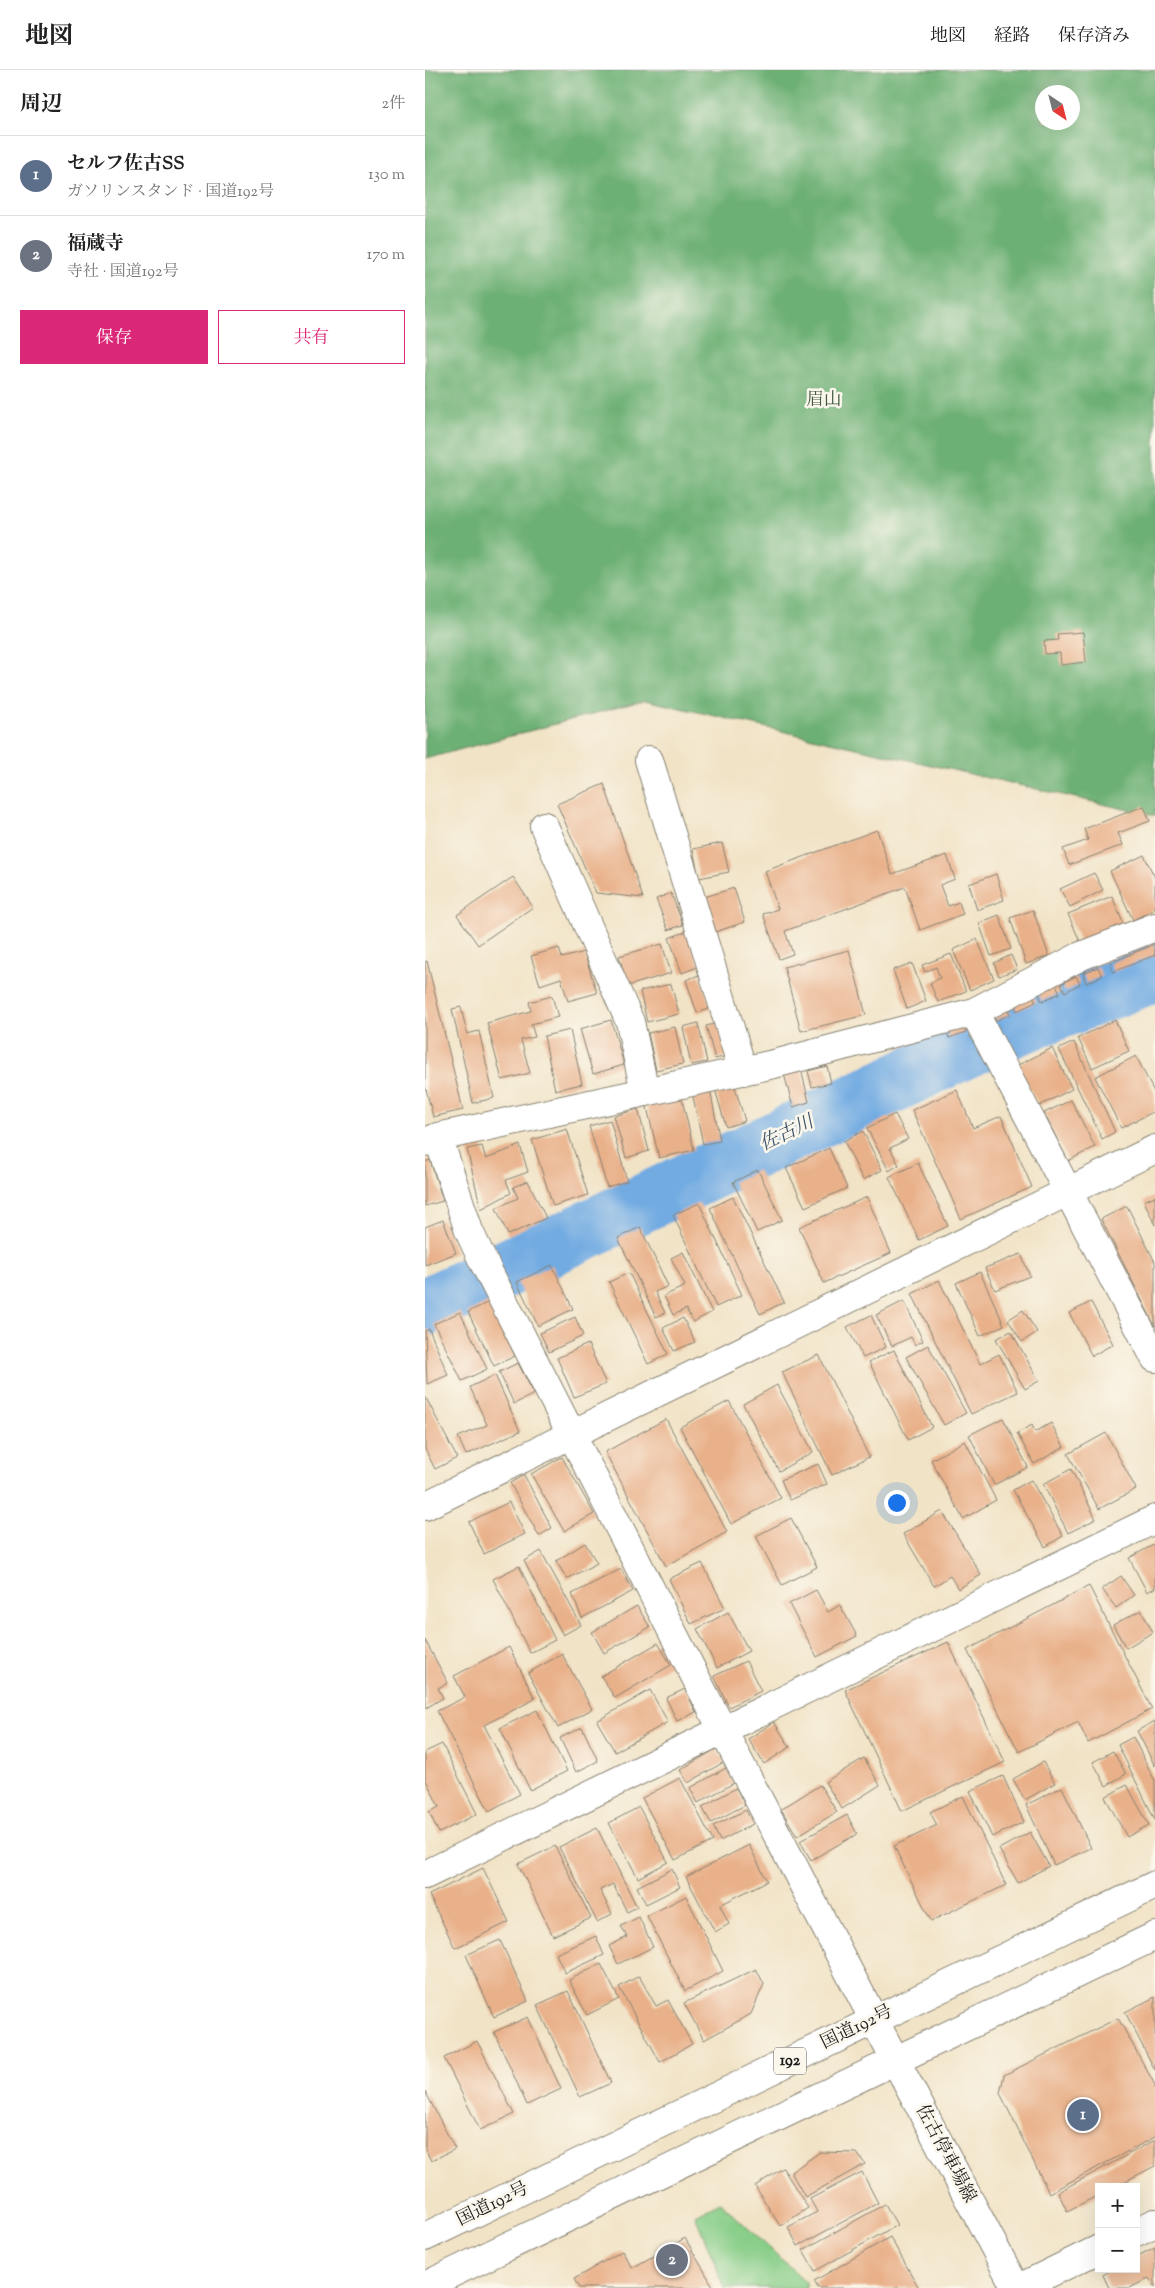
<!DOCTYPE html>
<html lang="ja">
<meta charset="utf-8">
<style>
body{margin:0;font-family:"Sorts Mill Goudy","Noto Serif JP",serif;background:#f2f2f2;color:#222}
.controls{position:absolute;right:15px;bottom:15px;display:grid;overflow:hidden;border-radius:0px;box-shadow:0 5px 20px #0002}
.controls button{width:45px;height:45px;display:grid;place-items:center;padding:0;border:0;border-bottom:1px solid #e0e0e0;background:#fff;color:#222;font:25px sans-serif}
.compass{position:absolute;left:610px;top:15px;width:45px;height:45px;border-radius:50%;background:#fff;box-shadow:0 5px 20px #0002;rotate:145deg}
.you{position:absolute;left:471px;top:1432px;width:18px;height:18px;margin:-12px;border:4px solid #fff;border-radius:50%;background:#1a73e8;box-shadow:0 0 0 8px #1a73e833}
.badge{display:grid;place-items:center;width:32px;height:32px;border-radius:50%;background:#db2777;color:#fff;font-size:16px;font-weight:700}
.pin{position:absolute;translate:-50% -50%;border:2px solid #fff;box-shadow:0 1px 5px #0006}
.list{margin:0;padding:0;list-style:none}
h2{display:flex;justify-content:space-between;align-items:center;height:65px;margin:0;padding:0 20px;font-size:21px}
h2 small{font-size:16px;font-weight:400;color:#767676}
.list li{display:grid;grid-template-columns:32px 1fr auto;gap:15px;align-items:center;box-sizing:border-box;height:80px;padding:0 20px;border-top:1px solid #e0e0e0}
.list b{display:block;font-size:19px;white-space:nowrap}
.list p{margin:0;font-size:16px;white-space:nowrap;color:#767676}
.list em{font-size:16px;font-style:normal;color:#767676}
.actions{display:flex;gap:10px;padding:15px 20px}
.actions a{flex:1;padding:11px 0;border:1px solid #db2777;border-radius:0px;text-align:center;font-size:18px;color:#db2777}
.actions .main{background:#db2777;color:#fff}
.map{position:relative;flex:none;width:730px;height:2218px;overflow:hidden}
header{display:flex;align-items:center;gap:30px;box-sizing:border-box;height:70px;padding:0 25px;background:#fff;border-bottom:1px solid #e0e0e0}
header strong{font-size:24px}
nav{display:flex;gap:28px;margin-inline-start:auto;font-size:18px}
main{display:flex}
aside{flex:1;background:#fff}
.map>svg:first-child{display:block}
.green{fill:#87cd87;stroke:#527452}
.forest{fill:#6db074;stroke:#446648;fill-rule:evenodd}
.lines{fill:none;stroke-linecap:round;stroke-linejoin:round}
.river{stroke:#72abe2;stroke-width:58}
.building{fill:#e9b18a}
.minor-casing{stroke:#868071;stroke-width:30}
.major-casing{stroke:#868071;stroke-width:30}
.highway-casing{stroke:#868071;stroke-width:30}
.minor{stroke:#fff;stroke-width:28}
.major{stroke:#fff;stroke-width:28}
.highway{stroke:#fff;stroke-width:28}
.labels{text-anchor:middle;dominant-baseline:central;stroke-width:5;stroke-linejoin:round;paint-order:stroke}
.shield{fill:#fbf7ec;stroke:#5f5e5a;stroke-width:1}
.shield-label{font-size:16px;font-weight:bold;fill:#1c1c1c}
.park-label{font-size:18px;fill:#415a41;stroke:#fbf7ec}
.street-label{font-size:18px;fill:#1c1c1c;stroke:#fbf7ec}
.water-label{font-size:19px;font-style:italic;fill:#3e556b;stroke:#fbf7ec}
</style>
<header>
<strong>地図</strong>
<nav><a>地図</a><a>経路</a><a>保存済み</a></nav>
</header>
<main>
<aside>
<h2>周辺<small>2件</small></h2>
<ul class="list">
<li><span class="badge" style="background:#5c6f8a">1</span><div><b>セルフ佐古SS</b><p>ガソリンスタンド · 国道192号</p></div><em>130 m</em></li>
<li><span class="badge" style="background:#6b7280">2</span><div><b>福蔵寺</b><p>寺社 · 国道192号</p></div><em>170 m</em></li>
</ul>
<div class="actions"><a class="main">保存</a><a>共有</a></div>
</aside>
<div class="map">
<svg width="730" height="2218" viewBox="0 0 730 2218">
<rect width="100%" height="100%" fill="#fbf7ec"/>
<filter id="ink" filterUnits="userSpaceOnUse"><feTurbulence type="fractalNoise" baseFrequency=".02" numOctaves="2"/><feDisplacementMap in="SourceGraphic" scale="10" xChannelSelector="R" yChannelSelector="G"/><feConvolveMatrix kernelMatrix="1 2 1 2 8 2 1 2 1" color-interpolation-filters="sRGB"/></filter>
<filter id="wash" filterUnits="userSpaceOnUse"><feTurbulence type="fractalNoise" baseFrequency=".0096" numOctaves="4" result="noise"/><feDisplacementMap in="SourceGraphic" scale="20" xChannelSelector="R" yChannelSelector="G"/><feGaussianBlur stdDeviation="1.12" result="paint"/><feColorMatrix in="noise" values="0 0 0 0 0 0 0 0 0 0 0 0 0 0 0 0 0 1.4 0 .05"/><feComposite in="paint" operator="in"/></filter>
<g filter="url(#wash)">
<rect width="100%" height="100%" fill="#f1e3c6"/>
<polygon class="green" points="295,2132 381,2212 381,2218 300,2218 270,2145"/>
<path class="forest" d="M0 0H730V746L220 630 0 689ZM618 22H648V52H618Z"/>
<g class="lines">
<polyline class="river" points="0,1237 571,965 730,903"/>
</g>
<g id="blocks">
<g class="building">
<polygon points="658,562 661,592 636,595 635,583 620,584 619,571 633,570 632,564"/>
<polygon points="179,714 218,828 171,823 132,734"/>
<polygon points="719,736 725,751 693,763 698,775 644,795 638,779 663,770 659,759"/>
<polygon points="452,760 467,804 522,785 530,809 515,815 523,836 534,832 538,844 495,860 480,817 360,861 368,884 354,889 338,844 353,839 340,801"/>
<polygon points="297,773 304,802 274,808 268,779"/>
<polygon points="719,785 730,808 730,839 708,850 685,801"/>
<polygon points="669,803 678,820 645,837 635,819"/>
<polygon points="571,804 579,830 552,840 544,814"/>
<polygon points="88,807 108,837 53,875 32,845"/>
<polygon points="309,818 320,852 287,863 276,828"/>
<polygon points="246,823 258,855 243,860 231,829"/>
<polygon points="687,826 700,858 657,876 643,844"/>
<polygon points="608,840 624,886 601,894 585,848"/>
<polygon points="574,845 586,879 566,886 554,853"/>
<polygon points="262,861 275,896 257,903 244,868"/>
<polygon points="552,869 569,909 545,920 528,880"/>
<polygon points="237,874 246,903 203,916 194,886"/>
<polygon points="730,874 730,885 688,902 685,893"/>
<polygon points="134,878 137,888 159,882 172,923 143,931 136,908 115,915 106,886"/>
<polygon points="424,880 441,945 376,961 359,897"/>
<polygon points="526,884 541,921 513,932 505,913 515,908 511,897 500,902 497,895"/>
<polygon points="586,885 592,899 574,906 569,893"/>
<polygon points="2,891 38,1040 8,1047 0,1015 0,892"/>
<polygon points="487,893 501,931 482,939 468,900"/>
<polygon points="673,897 677,906 661,913 658,903"/>
<polygon points="274,905 286,938 272,943 261,910"/>
<polygon points="651,906 655,914 640,922 636,914"/>
<polygon points="246,914 254,944 222,952 215,921"/>
<polygon points="631,914 635,923 617,931 613,922"/>
<polygon points="607,924 611,932 592,941 588,932"/>
<polygon points="127,926 133,947 106,954 110,967 96,970 105,1003 77,1010 62,953 106,941 104,932"/>
<polygon points="580,935 585,944 570,951 566,942"/>
<polygon points="36,937 42,964 54,961 69,1028 48,1033 27,939"/>
<polygon points="186,950 199,995 168,1004 155,959"/>
<polygon points="690,950 704,981 667,998 653,968"/>
<polygon points="273,953 282,992 266,995 258,957"/>
<polygon points="293,953 302,986 290,989 281,956"/>
<polygon points="539,954 541,962 524,968 521,960"/>
<polygon points="250,957 258,994 231,1000 223,963"/>
<polygon points="145,960 157,1014 130,1020 119,966"/>
<polygon points="649,972 690,1062 677,1069 634,979"/>
<polygon points="627,978 647,1019 614,1036 593,995"/>
<polygon points="711,986 730,1024 730,1041 696,1058 670,1007"/>
<polygon points="402,996 406,1013 387,1017 383,1001"/>
<polygon points="376,999 384,1032 368,1037 359,1004"/>
<polygon points="309,1014 320,1051 301,1057 290,1019"/>
<polygon points="285,1019 295,1071 278,1074 267,1022"/>
<polygon points="532,1020 548,1058 576,1046 607,1117 536,1149 487,1040"/>
<polygon points="256,1025 269,1080 234,1088 221,1033"/>
<polygon points="646,1030 670,1077 643,1091 619,1043"/>
<polygon points="213,1039 224,1081 201,1088 189,1046"/>
<polygon points="470,1044 483,1069 465,1078 474,1095 464,1101 442,1058"/>
<polygon points="185,1050 202,1111 182,1117 164,1056"/>
<polygon points="142,1059 163,1125 128,1136 107,1070"/>
<polygon points="438,1061 457,1100 438,1110 419,1071"/>
<polygon points="95,1075 103,1102 81,1110 86,1123 56,1139 42,1079 57,1076 61,1089"/>
<polygon points="404,1078 422,1118 380,1137 361,1098"/>
<polygon points="5,1090 18,1131 0,1136 0,1092"/>
<polygon points="493,1093 523,1156 494,1170 464,1107"/>
<polygon points="333,1100 357,1150 332,1162 308,1112"/>
<polygon points="103,1111 121,1148 83,1165 71,1138 93,1128 88,1117"/>
<polygon points="730,1126 730,1155 719,1131"/>
<polygon points="308,1127 359,1232 335,1244 285,1138"/>
<polygon points="442,1127 466,1183 399,1213 374,1157"/>
<polygon points="274,1133 317,1225 291,1237 248,1145"/>
<polygon points="702,1136 730,1192 730,1256 676,1149"/>
<polygon points="18,1150 31,1183 0,1195 0,1157"/>
<polygon points="215,1157 243,1216 230,1222 240,1243 231,1247 193,1168"/>
<polygon points="258,1182 287,1242 268,1252 261,1239 248,1245 239,1226 260,1216 246,1188"/>
<polygon points="596,1184 605,1206 570,1220 560,1198"/>
<polygon points="127,1195 148,1239 113,1256 92,1212"/>
<polygon points="555,1202 579,1255 555,1266 531,1213"/>
<polygon points="204,1203 243,1284 223,1294 184,1212"/>
<polygon points="514,1210 555,1294 574,1284 593,1322 546,1344 487,1224"/>
<polygon points="479,1231 498,1271 490,1275 486,1267 467,1276 451,1245"/>
<polygon points="64,1232 90,1286 69,1296 43,1242"/>
<polygon points="666,1232 688,1274 667,1286 644,1243"/>
<polygon points="598,1240 612,1262 597,1272 583,1250"/>
<polygon points="35,1242 62,1299 37,1311 9,1254"/>
<polygon points="446,1245 461,1277 438,1288 422,1257"/>
<polygon points="150,1247 158,1266 124,1282 115,1263"/>
<polygon points="258,1248 270,1272 249,1281 238,1258"/>
<polygon points="4,1259 23,1305 2,1314 0,1261"/>
<polygon points="586,1261 614,1311 600,1319 571,1269"/>
<polygon points="163,1274 181,1314 149,1327 132,1288"/>
<polygon points="503,1275 541,1343 519,1355 481,1287"/>
<polygon points="469,1280 507,1357 483,1370 444,1292"/>
<polygon points="394,1285 444,1387 407,1405 357,1302"/>
<polygon points="93,1293 109,1324 89,1334 74,1302"/>
<polygon points="70,1305 95,1361 41,1385 33,1367 62,1355 45,1317"/>
<polygon points="352,1315 388,1382 354,1401 318,1334"/>
<polygon points="0,1326 32,1388 10,1399 0,1379"/>
<polygon points="304,1331 356,1428 306,1454 255,1357"/>
<polygon points="578,1348 603,1397 569,1415 544,1365"/>
<polygon points="241,1349 302,1462 241,1496 180,1382"/>
<polygon points="626,1353 639,1377 609,1394 592,1363 607,1355 610,1362"/>
<polygon points="681,1363 711,1419 674,1439 643,1384"/>
<polygon points="540,1371 571,1430 538,1449 506,1390"/>
<polygon points="137,1387 169,1444 139,1461 106,1404"/>
<polygon points="393,1394 402,1414 365,1430 356,1410"/>
<polygon points="646,1399 671,1449 643,1463 618,1414"/>
<polygon points="99,1405 127,1458 114,1466 85,1413"/>
<polygon points="606,1410 638,1466 620,1477 588,1420"/>
<polygon points="84,1432 100,1464 59,1484 44,1452"/>
<polygon points="517,1441 556,1505 533,1519 525,1506 509,1516 478,1464"/>
<polygon points="366,1448 392,1497 357,1515 331,1466"/>
<polygon points="160,1473 172,1493 142,1509 131,1491"/>
<polygon points="730,1474 730,1518 722,1522 704,1488"/>
<polygon points="116,1481 156,1555 138,1565 99,1491"/>
<polygon points="277,1493 300,1538 266,1554 244,1509"/>
<polygon points="94,1496 130,1570 105,1583 68,1509"/>
<polygon points="196,1499 208,1521 157,1548 147,1524"/>
<polygon points="696,1506 709,1525 691,1538 677,1519"/>
<polygon points="664,1516 727,1639 663,1673 653,1652 594,1682 542,1580"/>
<polygon points="391,1520 403,1542 415,1535 432,1566 392,1587 364,1534"/>
<polygon points="212,1536 225,1557 179,1583 167,1562"/>
<polygon points="716,1540 728,1562 701,1578 688,1555"/>
<polygon points="303,1542 324,1581 292,1598 272,1559"/>
<polygon points="0,1570 23,1613 13,1618 18,1628 1,1638"/>
<polygon points="523,1572 580,1692 477,1741 420,1620"/>
<polygon points="233,1573 246,1595 190,1628 176,1606"/>
<polygon points="84,1577 110,1629 59,1655 95,1724 64,1741 12,1641 40,1627 29,1606"/>
<polygon points="137,1584 167,1639 133,1658 103,1603"/>
<polygon points="321,1591 336,1621 304,1637 289,1606"/>
<polygon points="260,1619 271,1642 252,1651 241,1628"/>
<polygon points="225,1620 243,1652 190,1682 172,1651"/>
<polygon points="112,1640 142,1701 105,1720 75,1658"/>
<polygon points="730,1651 730,1696 712,1661"/>
<polygon points="349,1652 365,1677 339,1694 323,1669"/>
<polygon points="157,1657 173,1691 151,1702 135,1668"/>
<polygon points="708,1667 730,1711 730,1750 693,1675"/>
<polygon points="17,1674 52,1744 14,1763 4,1742 14,1737 0,1708 0,1682"/>
<polygon points="291,1679 299,1692 263,1713 255,1700"/>
<polygon points="688,1681 701,1704 681,1716 668,1692"/>
<polygon points="439,1688 455,1715 417,1739 400,1712"/>
<polygon points="618,1692 630,1713 600,1730 588,1709"/>
<polygon points="301,1698 309,1713 273,1733 265,1718"/>
<polygon points="578,1706 599,1752 567,1767 545,1721"/>
<polygon points="255,1708 288,1771 250,1790 217,1728"/>
<polygon points="395,1715 412,1742 372,1766 356,1739"/>
<polygon points="702,1715 724,1755 702,1767 680,1727"/>
<polygon points="637,1717 666,1778 629,1795 601,1735"/>
<polygon points="311,1718 320,1735 286,1753 277,1737"/>
<polygon points="538,1726 581,1815 506,1851 469,1776 512,1755 505,1742"/>
<polygon points="214,1737 243,1792 213,1808 184,1753"/>
<polygon points="321,1740 328,1754 295,1771 288,1756"/>
<polygon points="422,1745 432,1764 386,1790 375,1771"/>
<polygon points="172,1758 212,1837 202,1842 188,1814 175,1820 187,1844 172,1852 134,1777"/>
<polygon points="605,1762 624,1796 593,1813 574,1779"/>
<polygon points="324,1775 342,1811 295,1835 304,1854 290,1862 261,1807"/>
<polygon points="130,1776 166,1848 128,1866 93,1794"/>
<polygon points="58,1798 84,1852 30,1878 4,1825"/>
<polygon points="247,1799 255,1817 221,1834 212,1817"/>
<polygon points="261,1826 298,1901 260,1921 222,1846"/>
<polygon points="214,1847 228,1877 193,1894 184,1876 202,1867 196,1856"/>
<polygon points="171,1866 179,1885 140,1903 131,1884"/>
<polygon points="75,1870 103,1931 69,1947 41,1885"/>
<polygon points="176,1894 194,1929 162,1945 144,1910"/>
<polygon points="331,1899 339,1914 326,1944 279,1970 259,1933"/>
<polygon points="214,1906 231,1936 243,1930 267,1974 235,1992 194,1917"/>
<polygon points="143,1921 186,2013 155,2027 112,1935"/>
<polygon points="730,1927 730,2000 700,1942"/>
<polygon points="103,1947 136,2019 102,2035 69,1962"/>
<polygon points="693,1948 730,2015 730,2067 624,2123 575,2023 579,2005"/>
<polygon points="52,1971 89,2044 55,2060 19,1988"/>
<polygon points="0,2021 30,2079 6,2091 0,2078"/>
<polygon points="730,2070 730,2096 689,2117 674,2117 674,2125 642,2141 633,2122"/>
<polygon points="395,2082 432,2083 440,2094 380,2127 366,2102"/>
<polygon points="358,2098 383,2138 355,2156 330,2116"/>
<polygon points="437,2102 453,2133 373,2176 363,2157 392,2142 385,2129"/>
<polygon points="460,2134 472,2155 390,2201 378,2180"/>
<polygon points="465,2167 494,2218 393,2218 389,2211"/>
<polygon points="260,2168 289,2218 154,2218 149,2209 197,2181 207,2198"/>
<polygon points="730,2177 730,2218 724,2208 705,2218 684,2218 678,2205 688,2199 711,2199 711,2187"/>
</g>
</g>
</g>
<g filter="url(#ink)">
<use href="#blocks" fill-opacity="0" stroke="#868071" stroke-width="1"/>
<g class="lines">
<g class="minor-casing">
<g id="minor">
<polyline points="224,690 318,1001"/>
<polyline points="119,756 205,952 220,1022"/>
<polyline points="549,942 730,1288"/>
<polyline points="13,1067 44,1161 57,1189 297,1659 449,1950"/>
<polyline points="0,1072 13,1067 349,994 549,942 656,886 730,857"/>
<polyline points="0,1436 730,1079"/>
<polyline points="0,1805 730,1449"/>
<polyline points="711,2162 730,2153"/>
<polyline points="594,2218 674,2179"/>
</g>
</g>
<g class="major-casing">
<polyline id="major" points="449,1950 591,2218"/>
</g>
<g class="highway-casing">
<g id="highway">
<polyline points="0,2167 730,1815"/>
<polyline points="0,2216 730,1866"/>
</g>
</g>
<use href="#minor" class="minor"/>
<use href="#major" class="major"/>
<use href="#highway" class="highway"/>
</g>
</g>
<g class="labels">
<rect class="shield" x="349" y="1977.5" width="32" height="27" rx="4"/>
<g class="shield-label">
<text x="365" y="1991">192</text>
</g>
<g class="park-label">
<text x="399" y="331">眉山</text>
</g>
<g class="street-label">
<text transform="translate(432 1958) rotate(-26)">国道192号</text>
<text transform="translate(520 2084) rotate(62)">佐古停車場線</text>
<text transform="translate(68 2135) rotate(-26)">国道192号</text>
</g>
<g class="water-label">
<text transform="translate(362 1064) rotate(-26)">佐古川</text>
</g>
</g>
</svg>
<div class="controls">
<button>+</button>
<button>−</button>
</div>
<svg class="compass" viewBox="-18 -18 36 36"><path d="M0-13l5 13h-10z" fill="#e53935"/><path d="M0 13l5-13h-10z" fill="#767676"/></svg>
<div class="you"></div>
<div class="pin badge" style="left:658px;top:2045px;background:#5c6f8a">1</div>
<div class="pin badge" style="left:247px;top:2190px;background:#6b7280">2</div>
</div>
</main>
